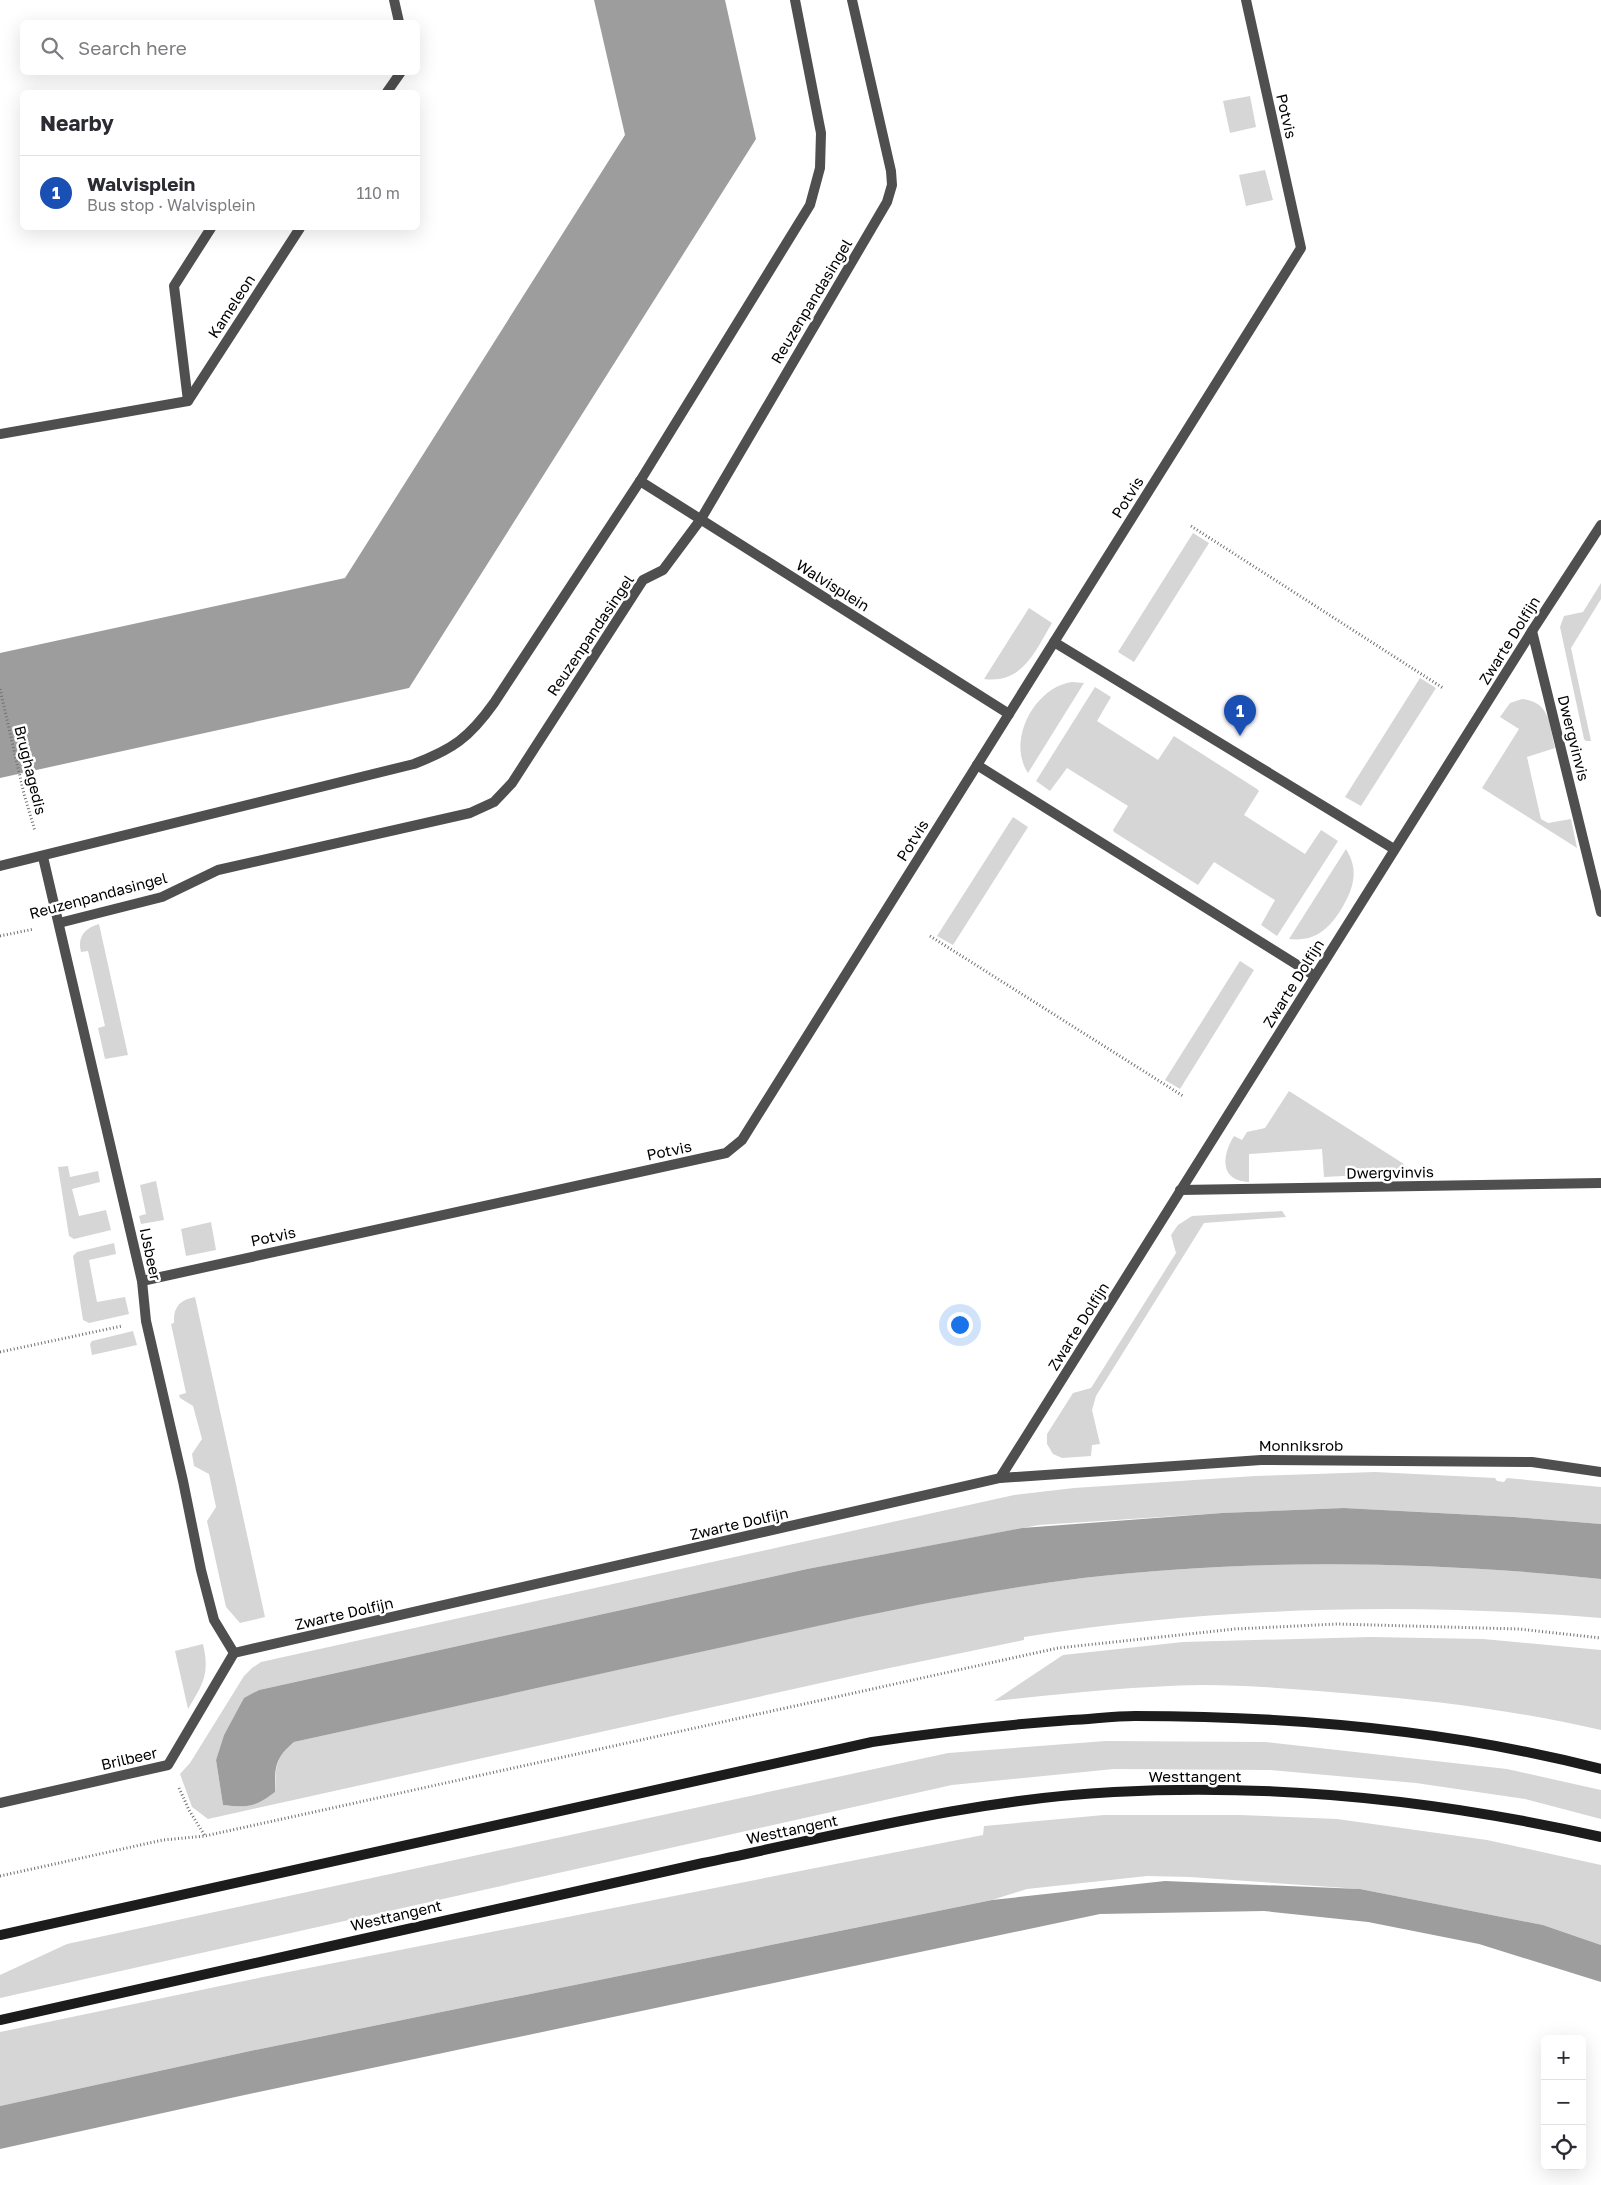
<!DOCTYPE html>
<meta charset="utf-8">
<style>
body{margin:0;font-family:"Golos Text",sans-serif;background:#f7f7f7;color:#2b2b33}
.controls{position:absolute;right:15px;bottom:15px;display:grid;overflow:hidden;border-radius:8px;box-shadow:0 5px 20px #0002}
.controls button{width:45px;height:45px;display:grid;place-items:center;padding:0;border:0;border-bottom:1px solid #e1e1e2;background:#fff;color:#2b2b33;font:25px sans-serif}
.you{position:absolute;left:959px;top:1324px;width:18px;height:18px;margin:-12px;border:4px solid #fff;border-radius:50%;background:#1a73e8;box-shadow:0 0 0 8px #1a73e833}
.badge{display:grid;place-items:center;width:32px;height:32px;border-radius:50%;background:#0f766e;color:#fff;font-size:16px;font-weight:700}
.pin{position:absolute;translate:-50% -41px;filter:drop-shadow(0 1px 2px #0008)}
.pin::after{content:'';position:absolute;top:26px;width:18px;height:15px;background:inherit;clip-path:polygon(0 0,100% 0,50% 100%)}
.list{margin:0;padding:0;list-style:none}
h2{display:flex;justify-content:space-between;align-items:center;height:65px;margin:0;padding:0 20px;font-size:21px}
h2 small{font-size:16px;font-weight:400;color:#7c7c81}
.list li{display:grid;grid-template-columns:32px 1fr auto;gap:15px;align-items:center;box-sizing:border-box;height:75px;padding:0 20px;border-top:1px solid #e1e1e2}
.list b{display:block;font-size:19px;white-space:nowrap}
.list p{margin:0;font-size:16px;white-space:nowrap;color:#7c7c81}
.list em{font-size:16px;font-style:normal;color:#7c7c81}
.icon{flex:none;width:28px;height:28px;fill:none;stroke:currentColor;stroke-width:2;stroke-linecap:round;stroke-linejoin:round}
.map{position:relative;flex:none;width:1601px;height:2185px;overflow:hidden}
.search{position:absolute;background:#fff;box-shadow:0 5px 20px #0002;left:20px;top:20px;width:400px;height:55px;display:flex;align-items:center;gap:12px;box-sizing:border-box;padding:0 18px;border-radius:8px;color:#7c7c81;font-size:19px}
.panel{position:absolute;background:#fff;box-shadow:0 5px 20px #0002;left:20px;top:90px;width:400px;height:140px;border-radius:8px}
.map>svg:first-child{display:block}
.green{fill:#d6d6d6}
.water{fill:#9d9d9d}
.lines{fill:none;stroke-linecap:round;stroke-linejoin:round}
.path{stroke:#717171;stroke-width:3;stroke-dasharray:1 2.5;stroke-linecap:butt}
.minor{stroke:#4f4f4f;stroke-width:10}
.secondary{stroke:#1c1c1c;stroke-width:10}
.labels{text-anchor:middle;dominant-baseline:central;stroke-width:5;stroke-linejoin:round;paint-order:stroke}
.street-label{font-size:15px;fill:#000;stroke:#fff}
</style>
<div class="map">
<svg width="1601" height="2185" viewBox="0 0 1601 2185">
<rect width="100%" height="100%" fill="#fff"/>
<g class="green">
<polygon points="1250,96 1256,127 1230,133 1223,101"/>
<polygon points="1265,170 1273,200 1246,206 1239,175"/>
<polygon points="1193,533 1209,543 1134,662 1118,652"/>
<polygon points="1601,583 1601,599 1571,648 1591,741 1586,741 1584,739 1560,627 1564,616 1583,612"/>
<path d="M1029 608 1052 623C1035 651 1023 684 984 679Z"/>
<polygon points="1420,678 1436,688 1361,806 1345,797"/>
<path d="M1072 682 1084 683 1028 773C1006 740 1035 687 1072 682Z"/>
<polygon points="1095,687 1111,697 1097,721 1158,760 1174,736 1257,789 1259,791 1244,815 1305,854 1321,830 1338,841 1277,936 1261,925 1275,900 1214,862 1198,885 1114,832 1113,830 1128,806 1067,768 1050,791 1036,781"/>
<path d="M1522 699C1551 702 1549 725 1555 748L1527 757 1541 819 1548 823 1571 819 1577 848 1482 788 1519 729 1500 717 1510 703Z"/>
<polygon points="1013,817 1028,827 953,945 937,936"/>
<path d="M1346 849C1359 870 1354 887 1342 908 1329 929 1315 942 1289 939Z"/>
<path d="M99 924 128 1055 105 1059 98 1028 105 1026 88 951 81 952C77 937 85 928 99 924Z"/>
<polygon points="1240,961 1254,970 1180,1089 1165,1080"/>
<path d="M1289 1091 1404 1164 1399 1173 1324 1177 1322 1149 1249 1154V1182C1219 1181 1222 1155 1234 1136L1242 1140 1247 1132 1265 1128Z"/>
<polygon points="68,1166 70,1177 98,1171 100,1182 72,1189 79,1216 106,1210 111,1230 74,1239 69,1236 58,1167"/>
<polygon points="156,1181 164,1220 141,1224 139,1216 146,1214 140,1185"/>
<polygon points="1282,1211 1286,1217 1204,1223 1096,1396 1092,1410 1100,1444 1092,1445 1091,1456 1062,1458 1053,1454 1047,1444 1047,1434 1073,1393 1091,1388 1176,1253 1171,1235 1178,1225 1192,1216"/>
<polygon points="211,1222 216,1250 186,1256 181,1229"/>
<polygon points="114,1243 116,1254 89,1260 97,1302 125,1297 129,1314 89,1323 83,1320 73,1256 77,1252"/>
<path d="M195 1297 265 1617 240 1623 226 1607 207 1521 216 1507 209 1474 194 1466 192 1454 202 1439 193 1406 180 1398 179 1395 186 1393 171 1324 174 1323C173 1307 180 1300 195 1297Z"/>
<polygon points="133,1331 137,1345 92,1355 90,1344 92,1341"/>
<path d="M1375 1472 1495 1478 1497 1481 1504 1482 1507 1478 1601 1487V1524L1514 1517 1344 1508 1222 1513 1039 1525 807 1569 259 1690 244 1699 224 1735 216 1760 223 1805C247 1808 256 1807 275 1792 276 1767 274 1759 294 1742 435 1711 576 1679 716 1648 838 1621 959 1593 1083 1578 1254 1558 1430 1561 1601 1579V1618C1408 1602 1216 1607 1024 1637V1640L875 1671 208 1819 192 1807 180 1774 190 1763 244 1676 252 1668 261 1662 1014 1495 1074 1488 1255 1476Z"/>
<path d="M1370 1637 1483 1639 1601 1650V1730C1520 1711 1437 1701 1354 1694 1303 1690 1253 1685 1202 1685 1133 1686 1063 1694 994 1701L1063 1655 1183 1642Z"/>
<path d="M203 1644C210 1674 203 1684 188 1709L175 1651Z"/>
<polygon points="1106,1741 1266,1742 1507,1769 1601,1790 1601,1819 1525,1799 1416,1783 1269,1770 1114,1769 952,1785 0,1998 0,1975 67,1944 948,1753"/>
<polygon points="1104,1815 1240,1815 1337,1819 1487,1840 1601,1865 1601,1945 1543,1925 1360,1889 1190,1877 1147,1876 1027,1889 992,1900 250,2051 0,2106 0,2032 263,1977 983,1835 984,1826"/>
</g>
<g class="water">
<polygon points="594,0 725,0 756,139 409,688 0,778 0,653 345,578 625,135"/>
<path d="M1344 1508 1514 1517 1601 1524V1579C1430 1561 1254 1558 1083 1578 962 1593 842 1620 723 1647 580 1678 437 1711 294 1742 274 1759 275 1768 275 1792 256 1807 247 1808 223 1805L216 1760 224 1735 244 1698 259 1690 807 1569 1022 1528 1222 1513Z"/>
<polygon points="1165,1881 1360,1889 1543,1925 1601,1945 1601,1982 1479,1944 1368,1922 1264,1911 1100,1914 240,2096 0,2149 0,2106 250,2051 992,1900"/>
</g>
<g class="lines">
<g class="path">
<polyline points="1191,526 1443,688"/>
<polyline points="0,689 24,794 35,831"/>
<polyline points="0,936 34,929"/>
<polyline points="930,936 1183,1096"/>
<polyline points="0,1352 122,1326"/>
<polyline points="179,1788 189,1810 205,1836"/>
<polyline points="0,1876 163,1840 205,1836 1058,1648 1235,1629 1337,1624 1519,1629 1601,1638"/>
</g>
<g class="minor">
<polyline points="394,0 399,22"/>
<polyline points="387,92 401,72"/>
<polyline points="188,401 174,286 211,228"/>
<polyline points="0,434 188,401 300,228"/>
<polyline points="640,481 1009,714"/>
<polyline points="1532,631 1601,912"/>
<polyline points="1054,642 1394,849"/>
<polyline points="977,765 1315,976"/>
<polyline points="43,857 142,1281 146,1321 183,1481 201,1570 214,1620 234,1653"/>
<path d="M0 866 414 764C453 749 469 738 494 703L640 481 810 205 820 168 821 133 795 0"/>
<polyline points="59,923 162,897 218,870 470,813 494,802 512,783 643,580 663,570 701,519 887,202 892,185 891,171 852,0"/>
<polyline points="1180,1190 1601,1183"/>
<polyline points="142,1281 726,1153 742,1140 1301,248 1246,0"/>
<polyline points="1000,1478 1261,1460 1532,1462 1601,1472"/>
<polyline points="234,1653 1000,1478 1532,631 1601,525"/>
<polyline points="0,1803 168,1765 234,1653"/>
</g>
<g class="secondary">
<path d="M0 1935 872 1742C938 1732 1004 1725 1071 1720 1092 1719 1114 1716 1135 1716 1291 1716 1450 1730 1601 1769"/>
<path d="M0 2020C235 1969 468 1914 703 1863 839 1835 975 1799 1114 1792 1277 1783 1442 1801 1601 1837"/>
</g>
</g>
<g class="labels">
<g class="street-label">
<text transform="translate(1287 116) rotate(77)">Potvis</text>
<text transform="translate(811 301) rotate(-59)">Reuzenpandasingel</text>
<text transform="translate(231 306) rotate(-57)">Kameleon</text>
<text transform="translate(1127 497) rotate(-58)">Potvis</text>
<text transform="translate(833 585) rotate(32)">Walvisplein</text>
<text transform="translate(590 635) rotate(-56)">Reuzenpandasingel</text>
<text transform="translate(1509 640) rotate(-58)">Zwarte Dolfijn</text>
<text transform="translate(1574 738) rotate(76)">Dwergvinvis</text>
<text transform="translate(31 770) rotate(76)">Brughagedis</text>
<text transform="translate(912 840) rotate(-58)">Potvis</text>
<text transform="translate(98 895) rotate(-15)">Reuzenpandasingel</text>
<text transform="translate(1293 983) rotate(-58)">Zwarte Dolfijn</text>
<text transform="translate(669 1150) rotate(-12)">Potvis</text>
<text transform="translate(1390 1172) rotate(-1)">Dwergvinvis</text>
<text transform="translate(273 1236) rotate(-12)">Potvis</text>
<text transform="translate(151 1254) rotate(78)">IJsbeer</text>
<text transform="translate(1078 1326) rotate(-58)">Zwarte Dolfijn</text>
<text x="1301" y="1445">Monniksrob</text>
<text transform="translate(739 1523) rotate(-13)">Zwarte Dolfijn</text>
<text transform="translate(344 1613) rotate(-13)">Zwarte Dolfijn</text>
<text transform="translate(129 1758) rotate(-13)">Brilbeer</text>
<text x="1195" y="1776">Westtangent</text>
<text transform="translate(792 1829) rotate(-12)">Westtangent</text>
<text transform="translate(396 1915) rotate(-13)">Westtangent</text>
</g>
</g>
</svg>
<div class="controls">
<button>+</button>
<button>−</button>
<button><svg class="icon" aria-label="locate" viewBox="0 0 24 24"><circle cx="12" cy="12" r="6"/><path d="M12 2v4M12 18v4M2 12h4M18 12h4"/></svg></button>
</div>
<div class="you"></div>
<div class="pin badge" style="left:1240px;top:736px;background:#1a4fb4">1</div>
<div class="search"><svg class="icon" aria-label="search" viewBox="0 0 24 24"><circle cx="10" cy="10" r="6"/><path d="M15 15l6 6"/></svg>Search here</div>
<section class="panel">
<h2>Nearby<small></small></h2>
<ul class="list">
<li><span class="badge" style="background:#1a4fb4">1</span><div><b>Walvisplein</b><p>Bus stop · Walvisplein</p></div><em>110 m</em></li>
</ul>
</section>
</div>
